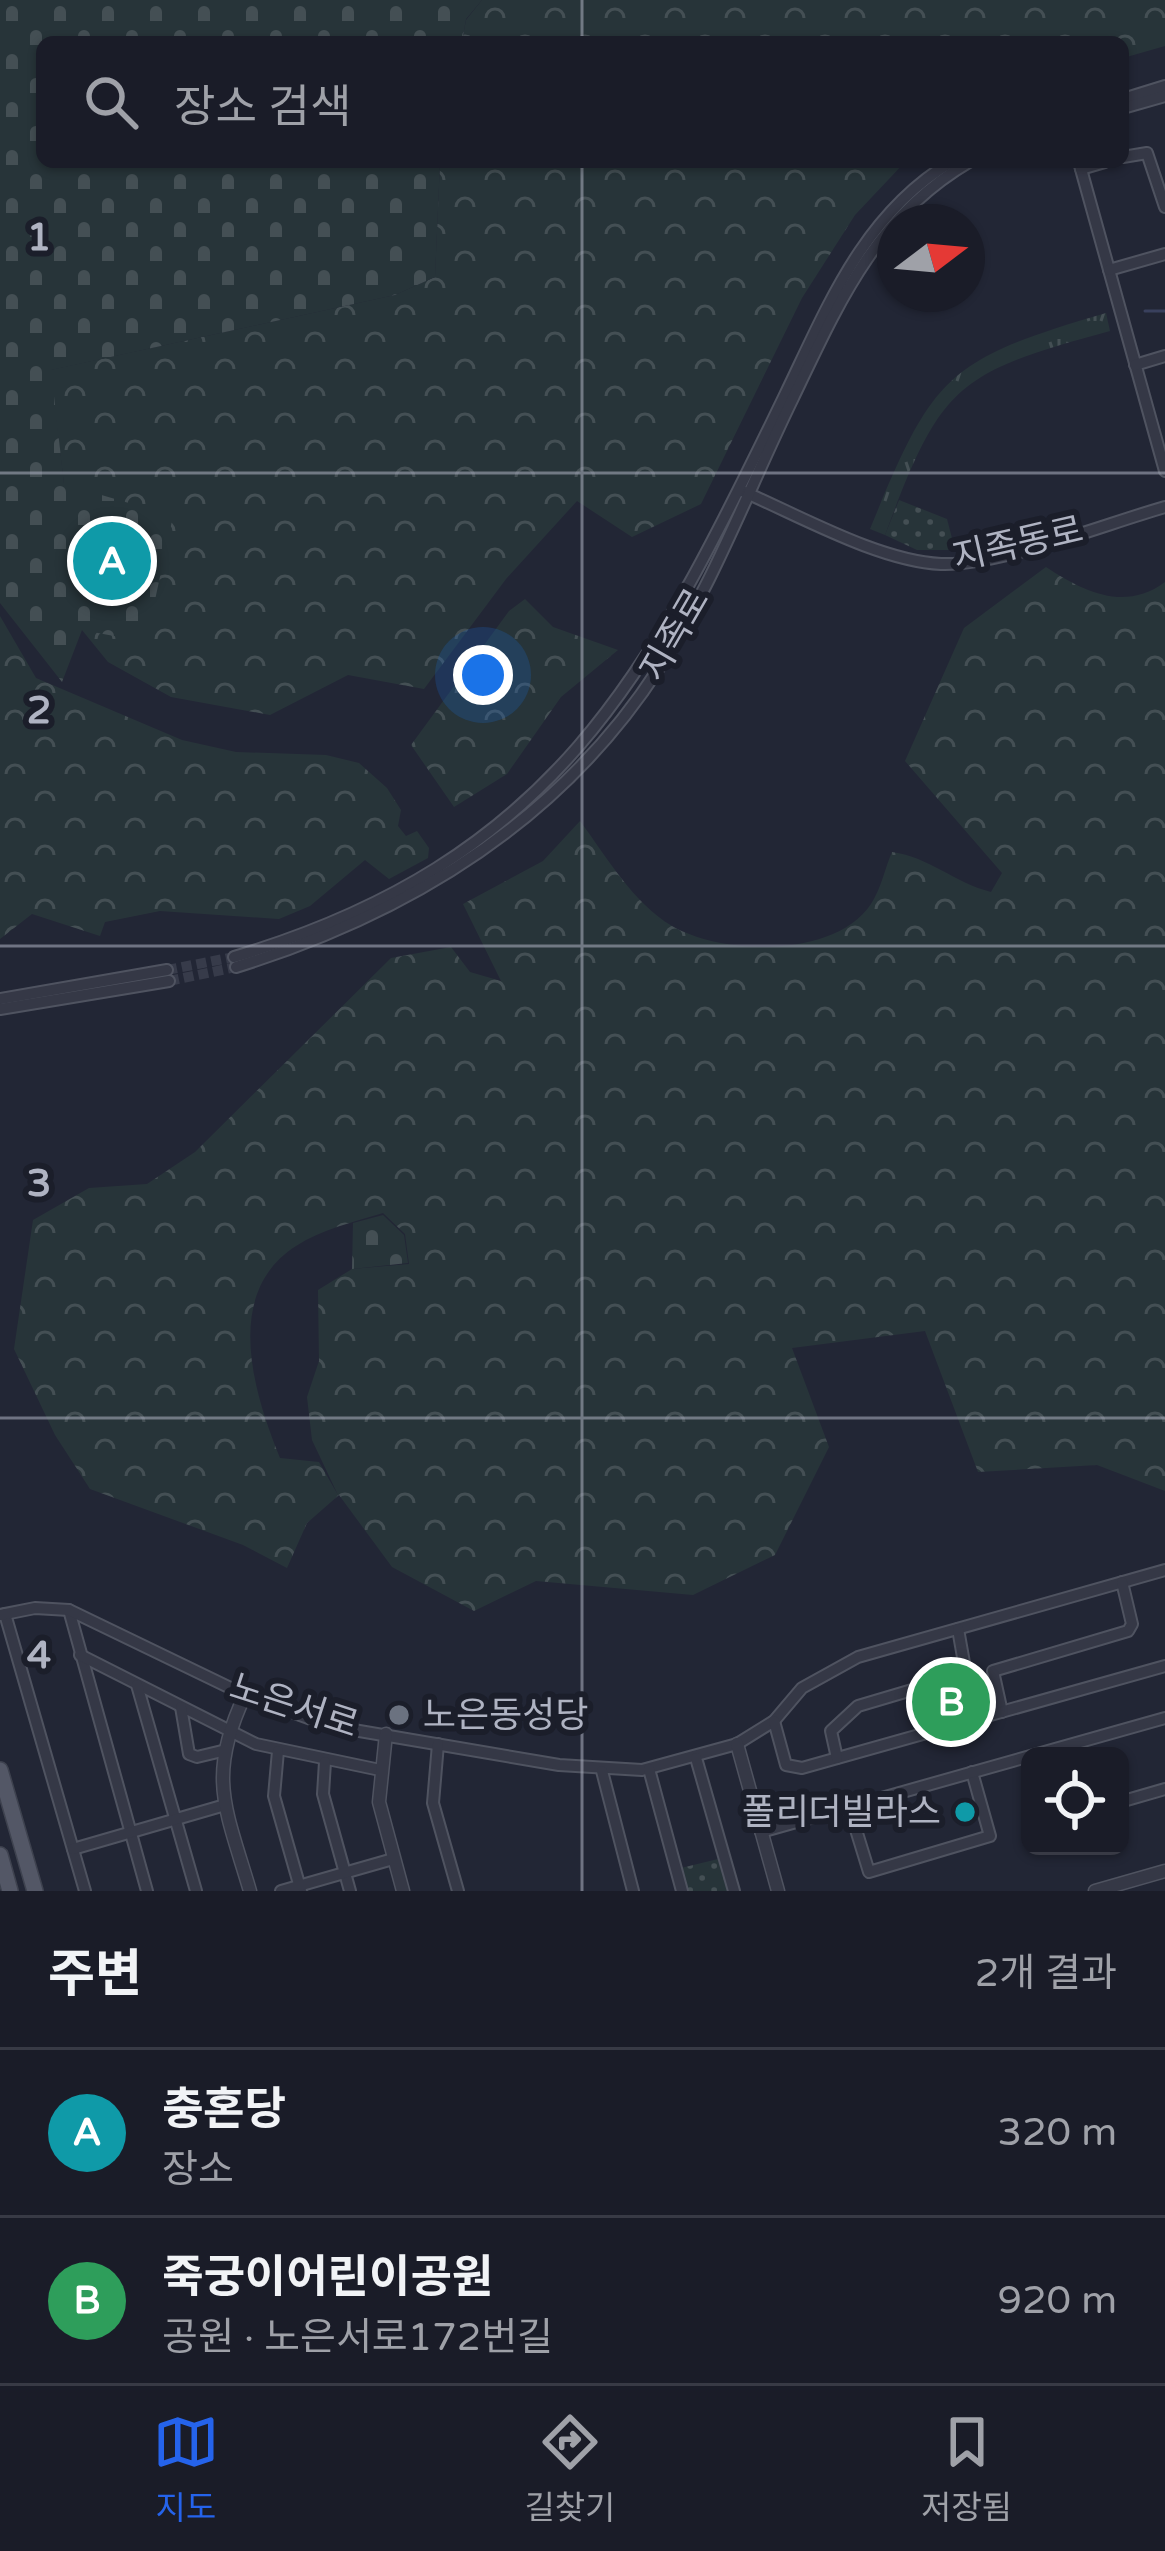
<!DOCTYPE html>
<html lang="ko">
<meta charset="utf-8">
<style>
body{margin:0;font-family:"Varela Round","Noto Sans KR",sans-serif;background:#272934;color:#f1f3f6}
.controls{position:absolute;right:36px;bottom:36px;display:grid;overflow:hidden;border-radius:18px;box-shadow:0 3px 9px #0004}
.controls button{width:108px;height:108px;display:grid;place-items:center;padding:0;border:0;border-bottom:3px solid #383a45;background:#1a1c28;color:#f1f3f6;font:60px sans-serif}
.compass{position:absolute;left:877px;top:204px;width:108px;height:108px;border-radius:50%;background:#1a1c28;box-shadow:0 3px 9px #0004;rotate:74deg}
.you{position:absolute;left:483px;top:675px;width:42px;height:42px;margin:-30px;border:9px solid #fff;border-radius:50%;background:#1a73e8;box-shadow:0 0 0 18px #1a73e833}
.badge{display:grid;place-items:center;width:78px;height:78px;border-radius:50%;background:#2563eb;color:#fff;font-size:39px;font-weight:700}
.pin{position:absolute;translate:-50% -50%;border:6px solid #fff;box-shadow:0 3px 12px #0006}
.list{margin:0;padding:0;list-style:none}
h2{display:flex;justify-content:space-between;align-items:center;height:156px;margin:0;padding:0 48px;font-size:51px}
h2 small{font-size:39px;font-weight:400;color:#9fa1a8}
.list li{display:grid;grid-template-columns:78px 1fr auto;gap:36px;align-items:center;box-sizing:border-box;height:168px;padding:0 48px;border-top:3px solid #383a45}
.list b{display:block;font-size:45px;white-space:nowrap}
.list p{margin:0;font-size:39px;white-space:nowrap;color:#9fa1a8}
.list em{font-size:39px;font-style:normal;color:#9fa1a8}
.icon{flex:none;width:66px;height:66px;fill:none;stroke:currentColor;stroke-width:2;stroke-linecap:round;stroke-linejoin:round}
.map{position:relative;flex:none;width:1165px;height:1891px;overflow:hidden}
.search{position:absolute;background:#1a1c28;box-shadow:0 3px 9px #0004;left:36px;right:36px;top:36px;height:132px;display:flex;align-items:center;gap:30px;box-sizing:border-box;padding:0 42px;border-radius:18px;color:#9fa1a8;font-size:45px}
.sheet{height:492px;background:#1a1c28}
nav{display:flex;justify-content:space-around;align-items:center;box-sizing:border-box;height:168px;border-top:3px solid #383a45;background:#1a1c28;font-size:33px;color:#9fa1a8}
nav a{display:grid;justify-items:center;gap:6px}
nav .on{color:#2563eb}
.map>svg:first-child{display:block}
.grass{fill:url(#grass-tufts)}
.forest{fill:url(#forest-crowns);fill-rule:evenodd}
.cemetery{fill:url(#cemetery-stones)}
.park{fill:url(#park-dots)}
.lines{fill:none;stroke-linecap:round;stroke-linejoin:round}
.stream{stroke:#39405d;stroke-width:3}
.minor-tunnel{stroke:#373b4a;stroke-width:10;stroke-dasharray:10 5;stroke-linecap:butt}
.minor-casing{stroke:#4f5360;stroke-width:14}
.tertiary-casing{stroke:#4f5360;stroke-width:15}
.primary-casing{stroke:#3e424f;stroke-width:18}
.minor{stroke:#353846;stroke-width:10}
.tertiary{stroke:#353846;stroke-width:12}
.primary{stroke:#535766;stroke-width:15}
.grid{fill:none;stroke:#afb3c2;stroke-width:3;stroke-opacity:0.55}
.worship-dot{fill:#6b7280;stroke:#1b1e2a;stroke-width:4.5}
.culture-dot{fill:#0f9aa8;stroke:#1b1e2a;stroke-width:4.5}
.labels{text-anchor:middle;dominant-baseline:central;stroke-width:12;stroke-linejoin:round;paint-order:stroke}
.street-label{font-size:36px;fill:#afb3c2;stroke:#1b1e2a}
.poi-label{font-size:36px;fill:#afb3c2;stroke:#1b1e2a;text-anchor:start}
.grid-label{font-size:39px;text-anchor:middle;font-weight:bold;fill:#afb3c2;stroke:#1b1e2a;stroke-width:12;stroke-linejoin:round;paint-order:stroke}
</style>
<div class="map">
<svg width="1165" height="1891" viewBox="0 0 1165 1891">
<defs>
<pattern id="grass-tufts" width="24" height="20" patternUnits="userSpaceOnUse" patternTransform="scale(3)"><rect width="24" height="20" fill="#273439"/><path d="M3 7l-1-3M5 7V3M7 7l1-3M15 17l-1-3M17 17v-4M19 17l1-3" fill="none" stroke="#444f54"/></pattern>
<pattern id="forest-crowns" width="20" height="18" patternUnits="userSpaceOnUse" patternTransform="scale(3)"><rect width="20" height="18" fill="#273439"/><path d="M2 6a3 3 0 1 1 6 0M12 15a3 3 0 1 1 6 0" fill="none" stroke="#444f54"/></pattern>
<pattern id="cemetery-stones" width="16" height="16" patternUnits="userSpaceOnUse" patternTransform="scale(3)"><rect width="16" height="16" fill="#273439"/><path d="M2 7V4a2 2 0 0 1 4 0v3zM10 15v-3a2 2 0 0 1 4 0v3z" fill="#444f54"/></pattern>
<pattern id="park-dots" width="8" height="8" patternUnits="userSpaceOnUse" patternTransform="scale(3)"><rect width="8" height="8" fill="#273439"/><path d="M2 2h.1M6 6h.1" fill="none" stroke="#444f54" stroke-width="1.8" stroke-linecap="round"/></pattern>
</defs>
<rect width="100%" height="100%" fill="#222635"/>
<path class="grass" d="M1106 313 1110 331C955 373 941 385 885 535L870 529C933 376 945 360 1106 313Z"/>
<g class="forest">
<polygon points="482,0 1165,0 1165,46 1123,58 1123,42 462,42 466,20"/>
<polygon points="440,162 905,162 855,215 802,298 701,504 632,537 577,501 506,579 424,689 348,675 270,715 171,697 108,662 82,630 50,370 395,295 435,277"/>
<path d="M1046 567C1084 592 1125 612 1165 582V1491L1097 1465 978 1472 925 1331 792 1348 829 1447 775 1555 693 1595 536 1581 474 1611 392 1567 339 1495 307 1523 287 1568 243 1545 90 1489 55 1435 14 1349 33 1220 89 1188 147 1184 195 1152 391 958 451 947 470 972 501 981 463 904 543 861 580 821C606 856 633 903 672 926 724 956 835 958 871 904 881 889 885 868 892 852 929 857 955 883 991 892L1002 873 905 761 964 628ZM383 1213 405 1234 409 1264 352 1269 318 1290 319 1361 307 1397 312 1440 338 1495 319 1462 280 1458C254 1394 222 1293 296 1246 322 1229 354 1222 383 1213Z"/>
<polygon points="525,599 553,627 618,650 561,697 507,774 454,807 411,745 509,611"/>
<polygon points="0,616 36,678 182,740 236,752 326,755 359,763 387,788 401,810 398,826 406,836 417,831 429,848 428,858 389,879 365,860 310,906 279,919 160,911 105,922 100,936 32,914 0,939"/>
</g>
<g class="cemetery">
<polygon points="0,0 482,0 466,19 462,42 42,42 42,162 440,162 435,277 395,295 51,370 64,484 173,516 146,642 82,630 62,682 0,603"/>
<polygon points="383,1215 404,1235 408,1263 352,1269 353,1223"/>
</g>
<g class="park">
<polygon points="899,500 947,519 955,550 917,550 885,535"/>
<polygon points="981,1676 990,1708 921,1728 912,1696"/>
<polygon points="718,1859 727,1891 687,1891 681,1868"/>
</g>
<g class="lines">
<polyline class="stream" points="1145,311 1165,311"/>
<g class="minor-tunnel">
<polyline points="167,970 234,957"/>
<polyline points="169,981 236,967"/>
</g>
<g class="minor-casing">
<g id="minor">
<polyline points="1123,99 1165,86"/>
<polyline points="1123,108 1165,96"/>
<polyline points="1123,157 1147,153 1165,207"/>
<polyline points="1079,162 1165,471"/>
<polyline points="1081,169 1105,162"/>
<polyline points="1109,270 1165,254"/>
<polyline points="1135,365 1165,356"/>
<path d="M742 491C800 516 879 561 941 564 1000 566 1105 524 1165 507"/>
<path d="M234 957C555 861 649 677 785 395 828 306 863 215 951 162"/>
<path d="M236 967C407 914 560 821 659 668 713 585 749 488 793 398 838 304 875 217 969 162"/>
<polyline points="0,999 167,970"/>
<polyline points="0,1009 169,981"/>
<polyline points="69,1610 147,1891"/>
<polyline points="5,1614 85,1891"/>
<polyline points="0,1615 35,1608 69,1610 245,1695 330,1726 559,1765 642,1770 737,1744 774,1721 802,1688 858,1657 1165,1570"/>
<polyline points="80,1655 256,1744 380,1770"/>
<polyline points="137,1685 196,1891"/>
<polyline points="181,1707 189,1754 197,1757 222,1751"/>
<polyline points="1002,1712 993,1671 1128,1631 1132,1624 1122,1582"/>
<polyline points="774,1721 786,1765 802,1768 1165,1666"/>
<polyline points="438,1744 433,1803 458,1891"/>
<polyline points="278,1751 274,1796 301,1891"/>
<polyline points="696,1758 734,1891"/>
<polyline points="837,1758 831,1731 858,1706 966,1674 958,1629"/>
<polyline points="325,1762 323,1794 350,1891"/>
<polyline points="649,1769 682,1891"/>
<polyline points="602,1771 633,1891"/>
<polyline points="1120,1802 1165,1789"/>
<polyline points="849,1807 869,1872 990,1836 972,1772"/>
<polyline points="761,1832 1165,1718"/>
<polyline points="73,1849 225,1805"/>
<polyline points="281,1891 393,1859"/>
</g>
</g>
<g class="tertiary-casing">
<g id="tertiary">
<path d="M245 1695C206 1777 226 1809 250 1891"/>
<polyline points="386,1734 379,1802 403,1891"/>
<polyline points="737,1744 778,1891"/>
<polyline points="1095,1891 1165,1871"/>
</g>
</g>
<g class="primary-casing">
<g id="primary">
<polyline points="0,1770 35,1891"/>
<polyline points="0,1855 10,1891"/>
</g>
</g>
<use href="#minor" class="minor"/>
<use href="#tertiary" class="tertiary"/>
<use href="#primary" class="primary"/>
</g>
<path class="grid" d="M582 0V42M582 162V1891M0 473H1165M0 946H1165M0 1418H1165"/>
<circle class="worship-dot" cx="399" cy="1715" r="12"/>
<circle class="culture-dot" cx="965" cy="1812" r="12"/>
<g class="labels">
<g class="street-label">
<text transform="translate(1018 544) rotate(-13)">지족동로</text>
<text transform="translate(675 635) rotate(-60)">지족로</text>
<text transform="translate(294 1706) rotate(18)">노은서로</text>
</g>
<g class="poi-label">
<text x="423" y="1715">노은동성당</text>
<text x="941" y="1812" text-anchor="end">폴리더빌라스</text>
</g>
</g>
<g class="grid-label">
<text x="39" y="250">1</text>
<text x="39" y="723">2</text>
<text x="39" y="1196">3</text>
<text x="39" y="1668">4</text>
</g>
</svg>
<div class="controls">
<button><svg class="icon" aria-label="locate" viewBox="0 0 24 24"><circle cx="12" cy="12" r="6"/><path d="M12 2v4M12 18v4M2 12h4M18 12h4"/></svg></button>
</div>
<svg class="compass" viewBox="-18 -18 36 36"><path d="M0-13l5 13h-10z" fill="#e53935"/><path d="M0 13l5-13h-10z" fill="#9fa1a8"/></svg>
<div class="you"></div>
<div class="pin badge" style="left:112px;top:561px;background:#0f9aa8">A</div>
<div class="pin badge" style="left:951px;top:1702px;background:#2e9e5b">B</div>
<div class="search"><svg class="icon" aria-label="search" viewBox="0 0 24 24"><circle cx="10" cy="10" r="6"/><path d="M15 15l6 6"/></svg>장소 검색</div>
</div>
<section class="sheet">
<h2>주변<small>2개 결과</small></h2>
<ul class="list">
<li><span class="badge" style="background:#0f9aa8">A</span><div><b>충혼당</b><p>장소</p></div><em>320 m</em></li>
<li><span class="badge" style="background:#2e9e5b">B</span><div><b>죽궁이어린이공원</b><p>공원 · 노은서로172번길</p></div><em>920 m</em></li>
</ul>
</section>
<nav>
<a class="on"><svg class="icon" aria-label="map" viewBox="0 0 24 24"><path d="M3 6l6-2 6 2 6-2v14l-6 2-6-2-6 2zM9 4v14M15 6v14"/></svg>지도</a>
<a><svg class="icon" aria-label="directions" viewBox="0 0 24 24"><path d="M12 3l9 9-9 9-9-9zM9 14v-3h6M13 9l2 2-2 2"/></svg>길찾기</a>
<a><svg class="icon" aria-label="saved" viewBox="0 0 24 24"><path d="M7 4h10v16l-5-4-5 4z"/></svg>저장됨</a>
</nav>
